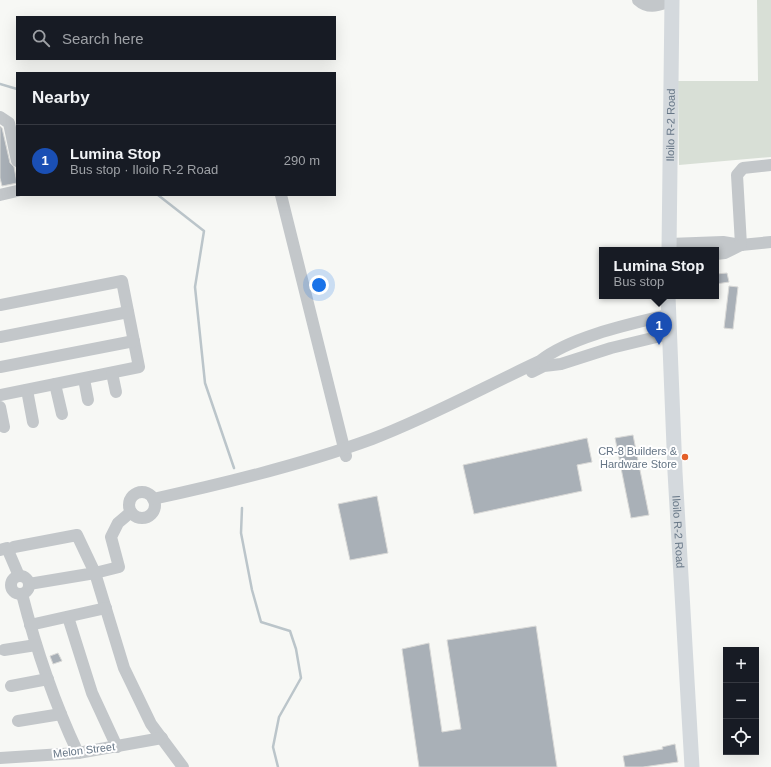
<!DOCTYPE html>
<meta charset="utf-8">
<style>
body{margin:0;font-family:Arial,sans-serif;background:#242831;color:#f1f3f6}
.controls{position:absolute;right:12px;bottom:12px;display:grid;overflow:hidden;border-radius:0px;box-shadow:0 4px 16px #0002}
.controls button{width:36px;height:36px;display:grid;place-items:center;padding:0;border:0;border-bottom:1px solid #363941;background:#171b24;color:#f1f3f6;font:20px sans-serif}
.you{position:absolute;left:319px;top:285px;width:14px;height:14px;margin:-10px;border:3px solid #fff;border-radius:50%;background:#1a73e8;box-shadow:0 0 0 6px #1a73e833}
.badge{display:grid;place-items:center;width:26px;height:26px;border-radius:50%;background:#e45f28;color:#fff;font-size:13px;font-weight:700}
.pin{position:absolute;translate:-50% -33px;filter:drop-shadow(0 1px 2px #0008)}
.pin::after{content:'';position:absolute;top:21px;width:14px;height:12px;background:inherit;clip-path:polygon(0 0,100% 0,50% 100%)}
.popup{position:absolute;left:599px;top:247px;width:120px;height:52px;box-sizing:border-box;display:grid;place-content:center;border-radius:0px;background:#171b24;filter:drop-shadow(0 1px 3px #0005);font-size:13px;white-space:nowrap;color:#9ea1a6}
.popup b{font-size:15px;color:#f1f3f6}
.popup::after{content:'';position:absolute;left:50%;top:100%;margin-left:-8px;border:8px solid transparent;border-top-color:#171b24}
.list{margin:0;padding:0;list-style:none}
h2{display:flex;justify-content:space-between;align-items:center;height:52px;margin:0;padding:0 16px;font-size:17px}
h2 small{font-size:13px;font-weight:400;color:#9ea1a6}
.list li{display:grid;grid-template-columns:26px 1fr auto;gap:12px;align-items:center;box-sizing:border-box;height:72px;padding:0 16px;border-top:1px solid #363941}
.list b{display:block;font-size:15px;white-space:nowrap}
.list p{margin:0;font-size:13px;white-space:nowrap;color:#9ea1a6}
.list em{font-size:13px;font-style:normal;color:#9ea1a6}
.icon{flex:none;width:22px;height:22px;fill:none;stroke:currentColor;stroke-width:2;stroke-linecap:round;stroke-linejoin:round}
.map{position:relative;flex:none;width:771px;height:767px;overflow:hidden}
.search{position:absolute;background:#171b24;box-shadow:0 4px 16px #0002;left:16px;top:16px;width:320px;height:44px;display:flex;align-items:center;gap:10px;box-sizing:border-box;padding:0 14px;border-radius:0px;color:#9ea1a6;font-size:15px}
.panel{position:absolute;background:#171b24;box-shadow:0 4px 16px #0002;left:16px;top:72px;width:320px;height:124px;border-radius:0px}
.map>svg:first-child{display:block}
.green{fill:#d8dfd6}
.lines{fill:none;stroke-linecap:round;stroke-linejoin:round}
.stream{stroke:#bbc5ca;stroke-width:2.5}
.building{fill:#a9b0b7;stroke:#d9d9d7}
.minor{stroke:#c3c7ca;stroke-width:12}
.major{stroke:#d4d9dd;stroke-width:15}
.poi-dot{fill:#e45f28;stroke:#fff;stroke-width:1.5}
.labels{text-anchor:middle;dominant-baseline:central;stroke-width:4;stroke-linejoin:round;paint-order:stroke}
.street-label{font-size:11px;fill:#667686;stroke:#fff}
.poi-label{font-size:11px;fill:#667686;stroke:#fff;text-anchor:end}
</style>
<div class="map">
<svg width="771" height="767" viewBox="0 0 771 767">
<rect width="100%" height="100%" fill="#f7f8f5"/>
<polygon class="green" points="757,0 771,0 771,157 679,165 678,81 758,81"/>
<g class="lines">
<g class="stream">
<polyline points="0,84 17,89"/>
<polyline points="158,195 204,231 195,287 205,383 234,468"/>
<polyline points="242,508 241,533 252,590 261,622 290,631 296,649 301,678 279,717 273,747 278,767"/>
</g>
</g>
<g class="building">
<polygon points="0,126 2,128 10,163 14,167 17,183 2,186 0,178"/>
<polygon points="727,273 729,282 716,284 716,274"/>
<polygon points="729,286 738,287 733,329 724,328"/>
<polygon points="633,435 649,515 631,518 615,438"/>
<polygon points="587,438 592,462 577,465 582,491 474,514 463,465"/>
<polygon points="377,496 388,553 350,560 338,504"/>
<polygon points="536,626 557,767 419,767 402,649 429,643 442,732 461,729 447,640"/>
<polygon points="58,653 62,661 53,664 50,656"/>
<polygon points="675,744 678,762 643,767 625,767 623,756 663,749 662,747"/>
</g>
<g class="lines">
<g class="minor">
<path d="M638 0C649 10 659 5 672 1"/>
<polyline points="0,117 9,123 17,161"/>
<polyline points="0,195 17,191"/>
<polyline points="281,195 346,456"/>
<polyline points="669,244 723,242 741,245 771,242"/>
<polyline points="741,245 737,175 743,168 771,165"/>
<polyline points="716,254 725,253 741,245"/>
<polyline points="0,305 122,281 139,367 0,395"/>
<polyline points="0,337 128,312"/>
<polyline points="0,367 134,341"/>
<polyline points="532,372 544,366 561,364 611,348 669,334"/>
<polyline points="112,373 116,392"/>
<polyline points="84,379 88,400"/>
<polyline points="55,384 62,414"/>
<polyline points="27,390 33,422"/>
<polyline points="0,407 4,427"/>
<circle cx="142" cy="505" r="13"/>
<path d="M153 499C227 483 301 465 372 439 430 417 484 387 540 361 570 337 630 324 668 315"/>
<polyline points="131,512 118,523 111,537 119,567 95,573 124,668 151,724 183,767"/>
<polyline points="14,547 77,535 95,573 29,584"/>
<polyline points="0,550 7,548 19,576"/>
<circle cx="20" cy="585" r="9"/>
<path d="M22 594C36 649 54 702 78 753"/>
<polyline points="68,617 92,693 117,747"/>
<polyline points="30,625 106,608"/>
<polyline points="4,650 36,645"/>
<polyline points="11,686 48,679"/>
<polyline points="18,721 61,714"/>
<polyline points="0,758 78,753 162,738"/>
</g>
<g class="major">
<path id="s1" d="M669 250 672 0"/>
<path id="s2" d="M668 296 675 472 692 767"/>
</g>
</g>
<circle class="poi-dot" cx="685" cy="457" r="4"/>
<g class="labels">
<g class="street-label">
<text stroke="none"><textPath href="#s1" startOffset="125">Iloilo R-2 Road</textPath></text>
<text stroke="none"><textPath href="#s2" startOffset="236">Iloilo R-2 Road</textPath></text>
<text transform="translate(84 750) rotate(-7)">Melon Street</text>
</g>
<g class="poi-label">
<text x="677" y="451">CR-8 Builders &amp;<tspan x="677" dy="13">Hardware Store</tspan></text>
</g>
</g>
</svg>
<div class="controls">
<button>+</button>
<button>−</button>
<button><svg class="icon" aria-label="locate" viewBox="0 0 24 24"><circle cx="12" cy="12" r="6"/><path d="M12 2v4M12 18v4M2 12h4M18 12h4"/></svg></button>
</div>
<div class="you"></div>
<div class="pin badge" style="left:659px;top:345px;background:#1a4fb4">1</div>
<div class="popup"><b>Lumina Stop</b>Bus stop</div>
<div class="search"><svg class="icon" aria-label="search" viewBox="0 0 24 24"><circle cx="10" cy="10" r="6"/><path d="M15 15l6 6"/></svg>Search here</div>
<section class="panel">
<h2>Nearby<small></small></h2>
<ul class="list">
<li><span class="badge" style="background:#1a4fb4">1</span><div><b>Lumina Stop</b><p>Bus stop · Iloilo R-2 Road</p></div><em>290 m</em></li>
</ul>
</section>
</div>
